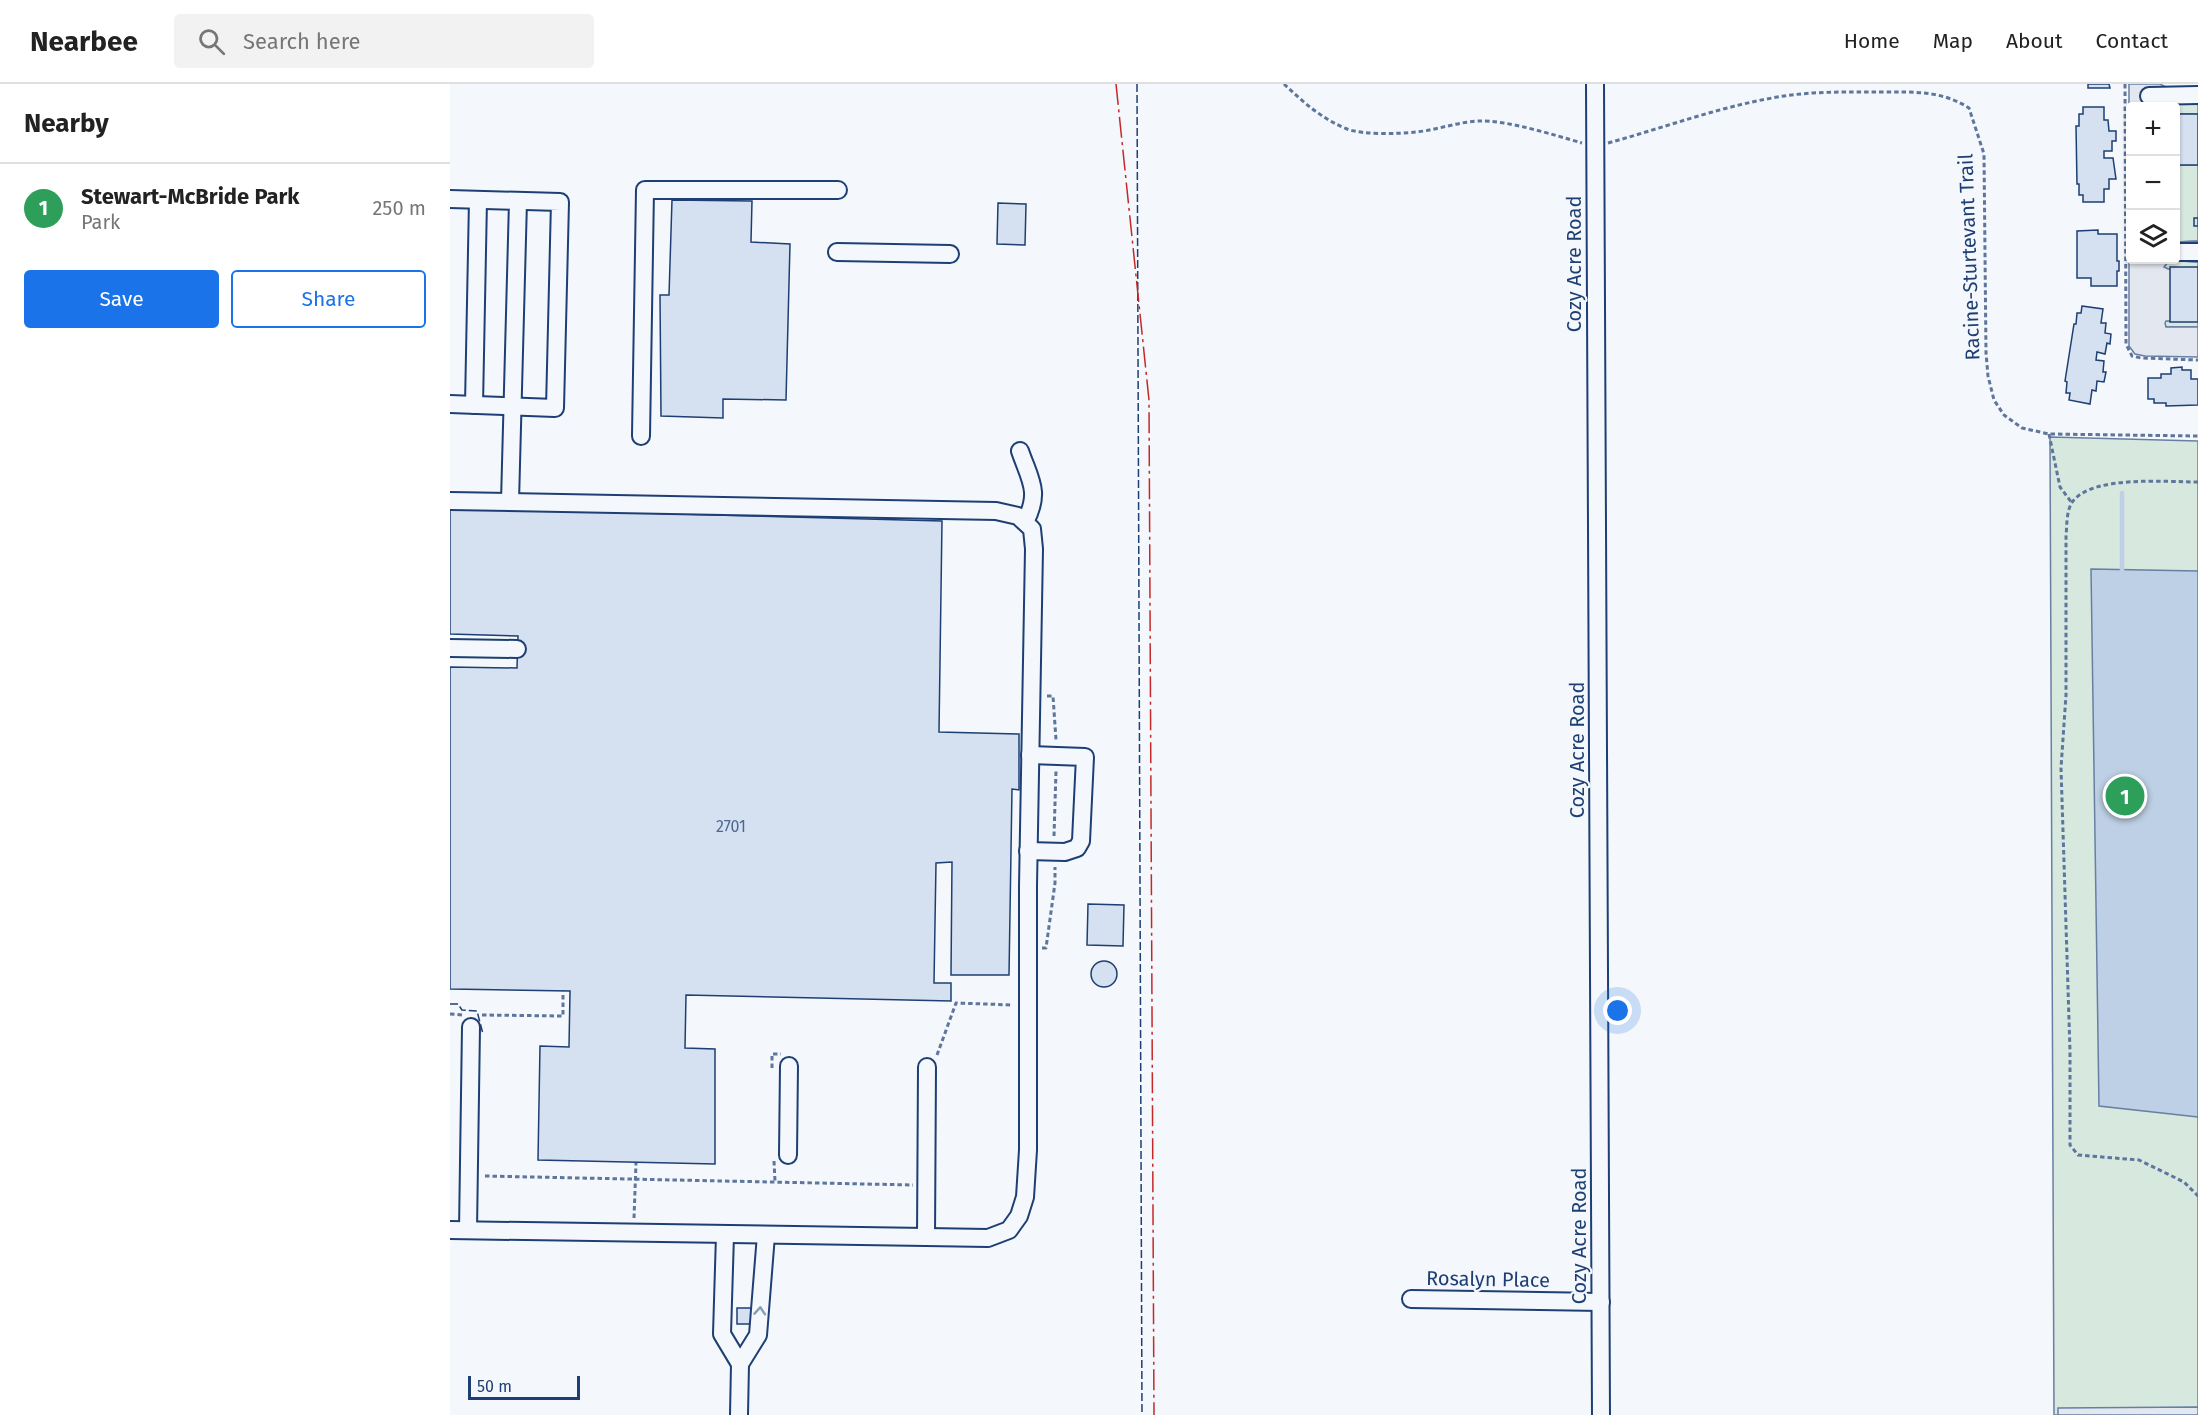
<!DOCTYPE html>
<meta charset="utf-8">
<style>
body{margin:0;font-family:"Fira Sans",sans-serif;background:#f2f2f2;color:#222}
.controls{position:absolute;right:18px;top:18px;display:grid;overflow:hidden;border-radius:6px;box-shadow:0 2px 4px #0004}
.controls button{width:54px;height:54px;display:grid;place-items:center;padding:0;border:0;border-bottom:2px solid #e0e0e0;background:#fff;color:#222;font:30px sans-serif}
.scale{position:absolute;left:18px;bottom:15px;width:112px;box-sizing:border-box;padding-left:6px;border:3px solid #1d3f73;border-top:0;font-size:16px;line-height:21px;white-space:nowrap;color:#1d3f73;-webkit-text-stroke:4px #f4f7fb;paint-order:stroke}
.you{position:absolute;left:1168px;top:927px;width:21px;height:21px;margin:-15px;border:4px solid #fff;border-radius:50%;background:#1a73e8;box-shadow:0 0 0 9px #1a73e833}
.badge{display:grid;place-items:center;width:39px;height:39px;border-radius:50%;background:#1a73e8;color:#fff;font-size:20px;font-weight:700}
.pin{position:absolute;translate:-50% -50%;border:3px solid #fff;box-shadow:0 2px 6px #0006}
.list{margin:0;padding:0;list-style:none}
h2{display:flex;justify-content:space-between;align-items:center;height:78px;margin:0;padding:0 24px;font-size:26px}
h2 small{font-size:20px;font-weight:400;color:#767676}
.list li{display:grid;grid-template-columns:39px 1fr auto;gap:18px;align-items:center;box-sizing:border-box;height:90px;padding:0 24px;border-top:2px solid #e0e0e0}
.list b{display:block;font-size:22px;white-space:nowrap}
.list p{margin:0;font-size:20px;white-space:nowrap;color:#767676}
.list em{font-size:20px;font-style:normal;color:#767676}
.actions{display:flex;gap:12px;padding:18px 24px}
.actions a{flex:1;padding:14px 0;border:2px solid #1a73e8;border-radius:6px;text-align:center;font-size:21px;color:#1a73e8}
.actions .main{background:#1a73e8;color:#fff}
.icon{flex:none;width:33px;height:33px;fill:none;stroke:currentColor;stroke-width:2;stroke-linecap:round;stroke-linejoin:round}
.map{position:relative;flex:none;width:1748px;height:1331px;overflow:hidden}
header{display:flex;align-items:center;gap:36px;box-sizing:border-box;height:84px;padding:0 30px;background:#fff;border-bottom:2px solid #e0e0e0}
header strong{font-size:28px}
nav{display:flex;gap:33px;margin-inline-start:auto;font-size:21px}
.search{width:420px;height:54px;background:#f2f2f2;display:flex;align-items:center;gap:15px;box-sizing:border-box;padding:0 21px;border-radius:6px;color:#767676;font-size:22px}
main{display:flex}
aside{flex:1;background:#fff}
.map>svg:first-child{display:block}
.green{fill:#d7e8df;stroke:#687fa3;stroke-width:1.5}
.parking{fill:#e3e8f0;stroke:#687fa3;stroke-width:1.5}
.water{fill:#bed0e5;stroke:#687fa3;stroke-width:1.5}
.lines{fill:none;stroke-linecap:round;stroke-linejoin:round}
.stream{stroke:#bed0e5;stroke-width:4.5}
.building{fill:#d5e0f0;stroke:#1d3f73;stroke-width:1.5}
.minor-casing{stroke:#1d3f73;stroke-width:20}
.path{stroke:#5e769c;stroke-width:3;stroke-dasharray:4.5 3;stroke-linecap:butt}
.minor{stroke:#f4f7fb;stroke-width:16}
.fence{stroke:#1d3f73;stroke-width:1.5;stroke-dasharray:8 3;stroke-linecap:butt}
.power{stroke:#c62828;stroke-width:1.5;stroke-dasharray:21 4.5 3 4.5;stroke-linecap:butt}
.oneway{stroke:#889bb7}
.labels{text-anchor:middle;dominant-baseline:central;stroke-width:4.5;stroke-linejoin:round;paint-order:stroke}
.number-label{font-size:16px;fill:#4b6792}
.street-label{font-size:20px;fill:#1d3f73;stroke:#f4f7fb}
</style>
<header>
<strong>Nearbee</strong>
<div class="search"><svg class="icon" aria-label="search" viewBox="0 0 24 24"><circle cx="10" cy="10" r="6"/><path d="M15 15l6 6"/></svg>Search here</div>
<nav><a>Home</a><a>Map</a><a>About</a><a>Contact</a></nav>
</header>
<main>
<aside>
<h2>Nearby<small></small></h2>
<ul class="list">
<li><span class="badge" style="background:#2e9e5b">1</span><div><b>Stewart-McBride Park</b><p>Park</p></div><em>250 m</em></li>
</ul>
<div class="actions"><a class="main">Save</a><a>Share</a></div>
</aside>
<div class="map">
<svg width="1748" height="1331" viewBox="0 0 1748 1331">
<rect width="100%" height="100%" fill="#f4f7fb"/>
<g class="green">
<polygon points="1715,19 1748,19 1748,30 1726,30 1726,22 1709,22"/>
<polygon points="1726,81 1748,81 1748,157 1726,158"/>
<polygon points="1730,177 1748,178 1748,185 1718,185 1714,183 1717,179"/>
<polygon points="1716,237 1748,237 1748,243 1716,243 1714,239"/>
<polygon points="1600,353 1748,357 1748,1331 1604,1331"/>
</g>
<g class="parking">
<polygon points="1679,0 1710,0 1716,3 1715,19 1709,22 1680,22 1680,128 1679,128"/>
<polygon points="1679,151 1680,176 1726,176 1726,158 1748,157 1748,178 1730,177 1717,179 1714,183 1718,185 1748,185 1748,237 1716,237 1715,239 1716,243 1748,243 1748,273 1695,272 1685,270 1679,262"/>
<polygon points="1748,1323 1748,1331 1608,1331 1608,1324"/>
</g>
<polygon class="water" points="1641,485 1748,487 1748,1033 1649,1022"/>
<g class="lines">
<polyline class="stream" points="1672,409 1672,490"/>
</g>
<g class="building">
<polygon points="1638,0 1659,0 1660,4 1638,4"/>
<polygon points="1633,23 1654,23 1654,36 1658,36 1659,47 1666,47 1666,57 1662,57 1662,67 1654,67 1654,74 1663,74 1666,95 1659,95 1659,105 1654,105 1654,118 1633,118 1633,111 1629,111 1629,100 1627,100 1626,42 1629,42 1629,30 1633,30"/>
<rect x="1726" y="30" width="22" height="51"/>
<polygon points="222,116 302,117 301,158 340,160 336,316 273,315 273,334 211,332 210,211 219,211"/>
<polygon points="548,119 576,120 575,161 547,160"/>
<rect x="1744" y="134" width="4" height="8"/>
<polygon points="1648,146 1648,150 1667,150 1667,177 1669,177 1669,187 1667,187 1667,202 1641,202 1641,194 1627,194 1627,147"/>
<rect x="1720" y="183" width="28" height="55"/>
<polygon points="1632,222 1653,225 1651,239 1656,239 1655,249 1661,250 1660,260 1657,259 1655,270 1647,268 1646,276 1654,277 1653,288 1656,288 1654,298 1647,297 1646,307 1642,306 1640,320 1619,316 1620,309 1616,309 1617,298 1615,297 1624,240 1626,240 1627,229 1631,229"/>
<polygon points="1732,283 1732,286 1741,286 1741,295 1748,295 1748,321 1716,322 1716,319 1704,319 1704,315 1698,315 1698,294 1711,294 1711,290 1721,290 1721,284"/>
<polygon points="0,424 492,437 489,648 569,650 569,706 562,705 559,891 501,891 502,778 486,779 484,899 501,899 501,917 236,911 235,964 265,965 265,1080 88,1076 90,962 119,963 120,907 0,905 0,583 67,584 68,552 0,550"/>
<polygon points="638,820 674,821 673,862 637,861"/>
<circle cx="654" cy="890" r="13"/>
<rect x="287" y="1224" width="14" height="16"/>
</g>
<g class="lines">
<g class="minor-casing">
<g id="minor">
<polyline points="1145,0 1151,1331"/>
<polyline points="1699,12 1748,11"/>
<polyline points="0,115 110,118 105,324 0,320"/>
<polyline points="387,168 500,170"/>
<polyline points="1726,168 1748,168"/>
<polyline points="24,321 28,116"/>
<polyline points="191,352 195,106 388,106"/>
<path d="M570 367C580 396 591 408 575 438"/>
<polyline points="0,417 546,427 568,432 582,445 584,465 578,802 578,1066 575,1113 569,1132 559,1146 538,1154 476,1153"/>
<polyline points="60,418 68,117"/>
<polyline points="0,564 67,565"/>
<polyline points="578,767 615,768 627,764 631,757 635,673 580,671"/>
<polyline points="338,1071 339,982"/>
<polyline points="0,1146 476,1153 477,983"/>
<polyline points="18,1146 21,943"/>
<polyline points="275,1151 272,1250 290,1280 289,1331"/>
<polyline points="961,1215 1151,1218"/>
<polyline points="290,1280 308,1251 316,1151"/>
</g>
</g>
<g class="path">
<path d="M834 0C853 18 872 35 897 45 913 51 948 50 966 48 987 46 1007 38 1029 37 1057 36 1104 51 1132 59"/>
<polyline points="1675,0 1676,260 1682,272 1691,274 1748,276"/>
<path d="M1158 59C1213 44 1266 24 1322 14 1358 7 1395 8 1431 8 1463 8 1491 6 1519 24L1534 70 1536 269 1538 292 1544 316 1554 331 1572 344 1599 350 1748 352"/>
<polyline points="1599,350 1610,403 1622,419"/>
<path d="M1748 398C1716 398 1644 391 1623 417 1616 426 1617 442 1616 453V611L1611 684 1620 967V1061L1628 1071 1689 1076 1734 1098 1748 1112"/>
<polyline points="597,612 603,612 606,656"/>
<polyline points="604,752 606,687"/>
<polyline points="592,864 596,864 605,799 605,783"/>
<polyline points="0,930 13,931"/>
<polyline points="32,931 113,932 113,907"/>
<polyline points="487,971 506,919 563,921"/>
<polyline points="322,984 322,970 331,970"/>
<polyline points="324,1077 325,1097"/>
<polyline points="35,1092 463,1101"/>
<polyline points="184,1134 186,1079"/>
</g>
<use href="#minor" class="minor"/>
<g class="fence">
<polyline points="687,0 692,1331"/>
<polyline points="0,920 8,920 12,926 27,927 33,950"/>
</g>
<polyline class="power" points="666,0 699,316 704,1331"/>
</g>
<defs><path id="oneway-chevron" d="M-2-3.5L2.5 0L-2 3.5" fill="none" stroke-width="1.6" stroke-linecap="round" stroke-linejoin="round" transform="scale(1.5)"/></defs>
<use class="oneway" href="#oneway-chevron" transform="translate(310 1227) rotate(-86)"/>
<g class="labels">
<g class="number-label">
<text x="281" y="742">2701</text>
</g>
<g class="street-label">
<text transform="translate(1519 173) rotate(-92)">Racine-Sturtevant Trail</text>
<text transform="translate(1124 180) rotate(-90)">Cozy Acre Road</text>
<text transform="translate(1127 666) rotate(-90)">Cozy Acre Road</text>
<text transform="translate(1129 1152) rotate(-90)">Cozy Acre Road</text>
<text transform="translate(1038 1195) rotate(1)">Rosalyn Place</text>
</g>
</g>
</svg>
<div class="controls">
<button>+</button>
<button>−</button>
<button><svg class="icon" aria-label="layers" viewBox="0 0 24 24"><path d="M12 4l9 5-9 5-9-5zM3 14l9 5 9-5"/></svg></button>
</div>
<div class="scale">50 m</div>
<div class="you"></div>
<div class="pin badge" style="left:1675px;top:712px;background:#2e9e5b">1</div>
</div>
</main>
